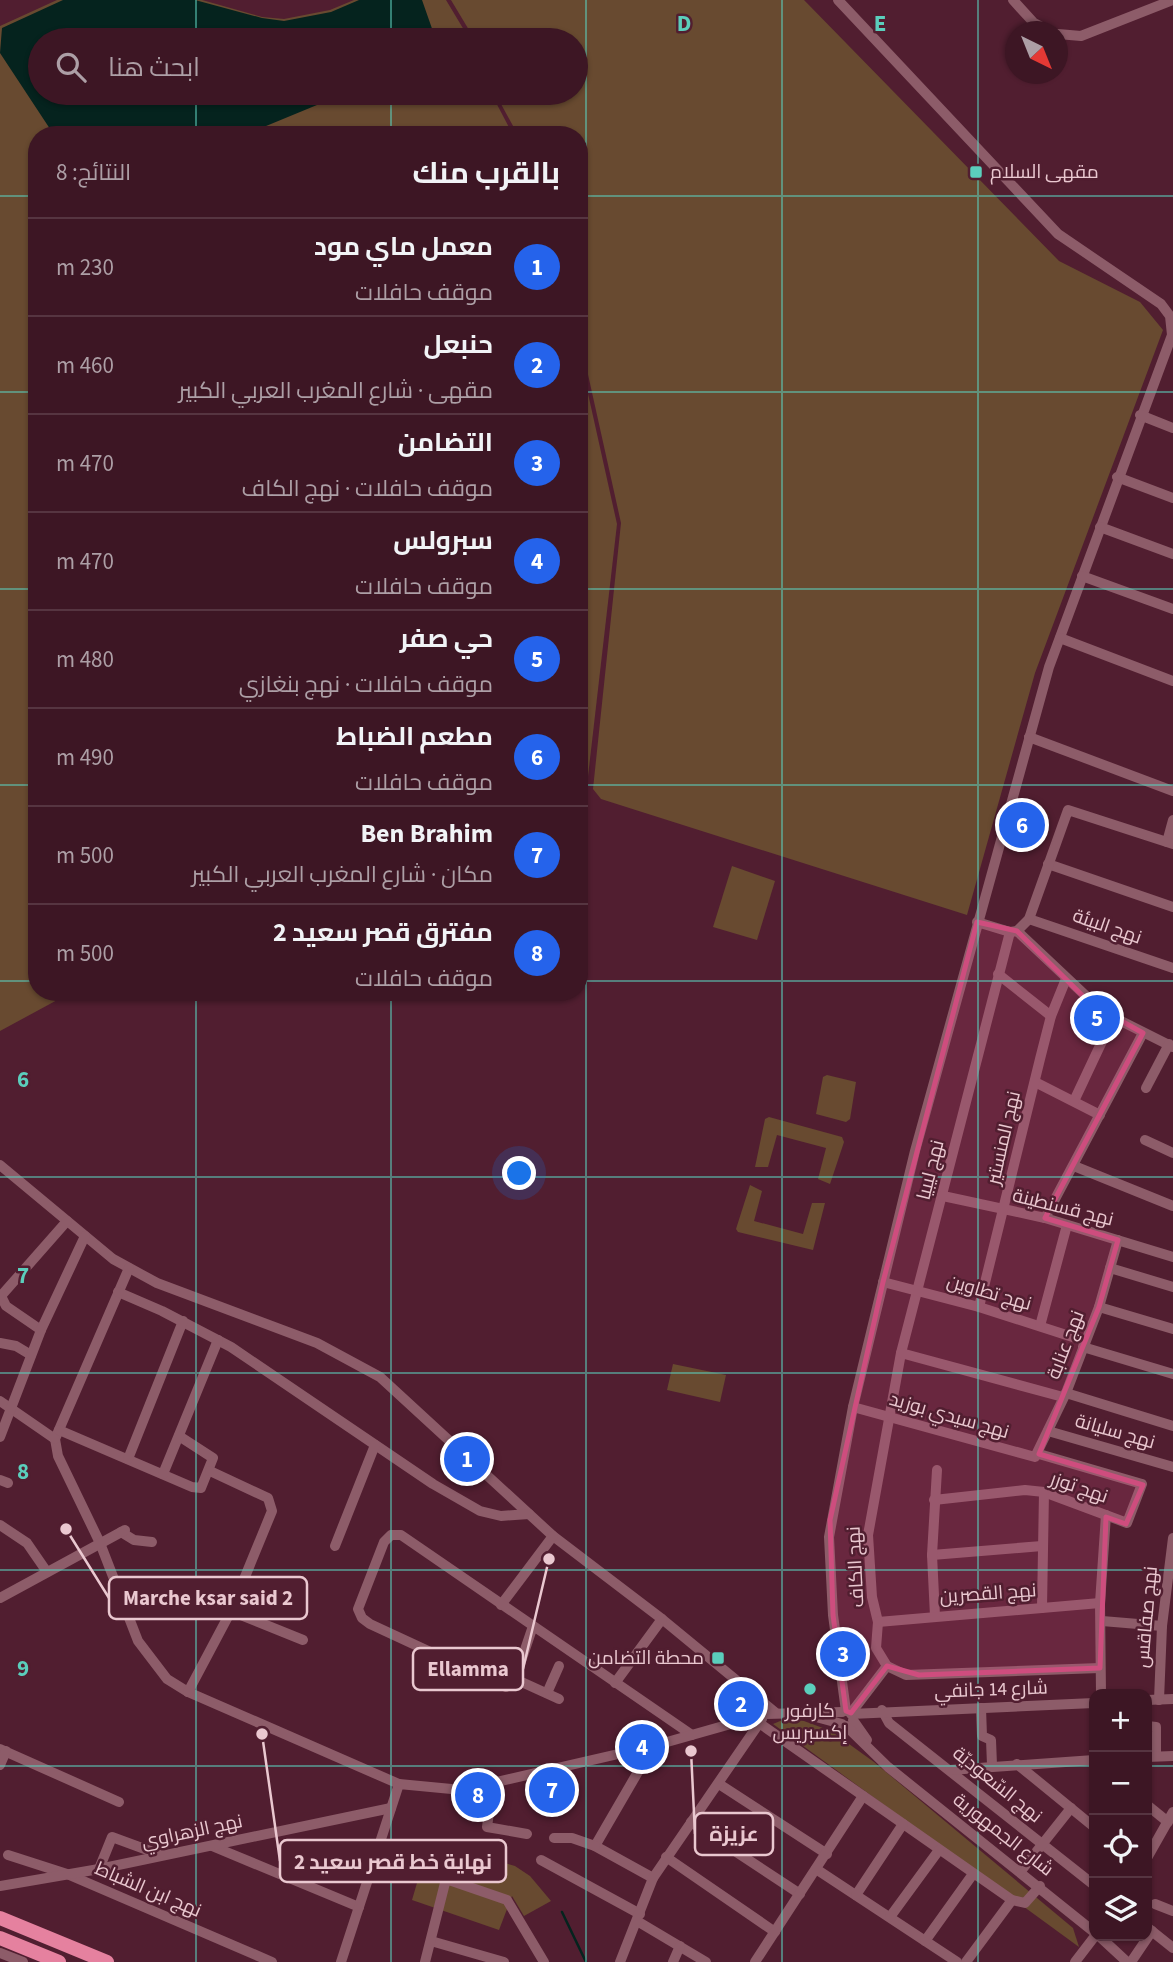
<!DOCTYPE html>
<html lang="ar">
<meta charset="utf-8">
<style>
body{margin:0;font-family:"Source Sans 3",Cairo,sans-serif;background:#441f2c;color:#f1f3f6;direction:rtl}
.controls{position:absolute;right:21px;bottom:21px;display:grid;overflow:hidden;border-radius:14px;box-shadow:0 2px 5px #0004}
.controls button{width:63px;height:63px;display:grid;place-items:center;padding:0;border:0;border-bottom:2px solid #563541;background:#3d1624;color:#f1f3f6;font:35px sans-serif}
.compass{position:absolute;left:1005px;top:21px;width:63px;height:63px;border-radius:50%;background:#3d1624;box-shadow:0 2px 5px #0004;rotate:137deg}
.you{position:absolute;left:520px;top:1174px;width:24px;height:24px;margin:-18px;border:5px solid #fff;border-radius:50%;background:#1a73e8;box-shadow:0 0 0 10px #1a73e833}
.badge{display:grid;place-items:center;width:46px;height:46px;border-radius:50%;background:#2563eb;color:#fff;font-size:23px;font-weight:700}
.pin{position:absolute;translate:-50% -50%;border:4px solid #fff;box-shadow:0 2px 7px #0006}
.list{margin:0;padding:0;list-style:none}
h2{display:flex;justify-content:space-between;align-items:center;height:91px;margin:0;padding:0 28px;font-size:30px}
h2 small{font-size:23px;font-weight:400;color:#ad9fa6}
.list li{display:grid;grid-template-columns:46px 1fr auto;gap:21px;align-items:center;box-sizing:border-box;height:98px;padding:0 28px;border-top:2px solid #563541}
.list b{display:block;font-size:26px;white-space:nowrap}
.list p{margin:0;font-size:23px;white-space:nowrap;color:#ad9fa6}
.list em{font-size:23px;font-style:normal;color:#ad9fa6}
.icon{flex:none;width:38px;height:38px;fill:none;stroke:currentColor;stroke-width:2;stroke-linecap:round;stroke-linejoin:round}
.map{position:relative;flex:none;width:1173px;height:1962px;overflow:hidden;direction:ltr}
.search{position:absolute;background:#3d1624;box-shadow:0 2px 5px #0004;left:28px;top:28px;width:560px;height:77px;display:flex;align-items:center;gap:18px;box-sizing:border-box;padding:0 24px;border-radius:38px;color:#ad9fa6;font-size:26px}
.panel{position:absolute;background:#3d1624;box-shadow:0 2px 5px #0004;left:28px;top:126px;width:560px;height:875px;border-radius:28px;direction:rtl}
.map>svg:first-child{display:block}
.green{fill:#684a30}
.water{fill:#05231e}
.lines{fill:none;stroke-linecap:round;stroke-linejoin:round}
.stream{stroke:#05231e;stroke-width:2.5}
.minor{stroke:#8d5c69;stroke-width:10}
.major{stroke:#e5819f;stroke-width:14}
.marked{fill:#ce4d7e;fill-opacity:0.2;stroke:#ce4d7e;stroke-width:5;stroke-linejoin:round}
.grid{fill:none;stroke:#5bcebc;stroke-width:2;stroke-opacity:0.55}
.poi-dot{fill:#5bcebc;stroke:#511e30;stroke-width:2.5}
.labels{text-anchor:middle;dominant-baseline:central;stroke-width:5;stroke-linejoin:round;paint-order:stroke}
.poi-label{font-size:19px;fill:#eac8d0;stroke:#511e30;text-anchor:start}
.street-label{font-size:19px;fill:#eac8d0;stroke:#511e30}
.grid-label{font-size:23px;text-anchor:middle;font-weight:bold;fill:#5bcebc;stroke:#511e30;stroke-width:5;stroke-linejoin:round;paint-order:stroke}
.leader{fill:none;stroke:#eac8d0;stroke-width:2.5}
.callout-dot{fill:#eac8d0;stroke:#511e30;stroke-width:2.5}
.callout{fill:#511e30;stroke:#eac8d0;stroke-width:2.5}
.callout-label{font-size:21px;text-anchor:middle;font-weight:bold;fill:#eac8d0}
</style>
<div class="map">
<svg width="1173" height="1962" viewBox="0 0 1173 1962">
<rect width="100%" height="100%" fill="#511e30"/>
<g class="green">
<polygon points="57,0 202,0 262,17 284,19 330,10 354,0 446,0 470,40 40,40 40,93 491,93 513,135 37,135 37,992 72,992 0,1031 0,26"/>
<polygon points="451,0 804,0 1059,261 1140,302 1163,330 1035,673 967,915 601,799 593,789 621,523 579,334 579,135 518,135 495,93 576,93 576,40 475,40"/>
<polygon points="579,353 617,524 587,785 579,789"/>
<polygon points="732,866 775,881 757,940 713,927"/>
<polygon points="827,1075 856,1082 850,1119 846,1122 816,1114 823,1077"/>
<polygon points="769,1117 842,1137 844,1142 830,1184 818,1179 826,1148 777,1135 768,1167 755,1167 765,1119"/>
<polygon points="750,1185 762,1191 754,1221 803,1234 812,1203 825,1203 813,1250 738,1232 736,1229"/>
<polygon points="673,1364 726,1375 720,1402 667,1390"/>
<polygon points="785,1719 804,1721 831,1731 874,1762 1073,1928 1079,1947 773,1724"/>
<polygon points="429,1842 515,1866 530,1876 551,1901 524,1916 512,1896 499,1930 412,1900"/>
</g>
<polygon class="water" points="63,0 195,0 262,18 284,21 331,12 359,0 422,0 436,40 40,40 40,93 346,93 244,135 54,135 0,53 2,28"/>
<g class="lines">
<polyline class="stream" points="562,1912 586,1962"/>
<g class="minor">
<polyline points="838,0 1058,234 1161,304 1170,316 1172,335 1049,667 915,1151 853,1407 829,1537 833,1615 846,1711"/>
<polyline points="1013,0 1034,23 1051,32"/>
<polyline points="1058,34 1081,36 1173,0"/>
<polyline points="1140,415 1173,428"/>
<polyline points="1117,477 1173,498"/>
<polyline points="1100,527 1173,554"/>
<polyline points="1082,576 1173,609"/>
<polyline points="1060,638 1173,681"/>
<polyline points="1029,737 1173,791"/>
<polyline points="1167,842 1173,820"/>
<polyline points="1048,864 1173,907"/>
<polyline points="1029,919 1173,968"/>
<polyline points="977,922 1010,932"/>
<polyline points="1017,931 1103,1012 1173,1047"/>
<polyline points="1010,932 901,1353 868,1535 872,1597 878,1622 876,1648 887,1666 906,1675 1100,1668"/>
<polyline points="1010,932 1017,931 1029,919 1068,810 1173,844"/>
<polyline points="998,974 1051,1016"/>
<polyline points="1035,1082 1100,1115"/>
<polyline points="1146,1088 1169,1044"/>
<polyline points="1074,1101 1113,1018"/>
<polyline points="1145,1140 1173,1153"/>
<polyline points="0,1165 113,1259 157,1283 317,1343 380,1377 553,1536 662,1619 776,1713"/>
<polyline points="1074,1166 1173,1206"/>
<polyline points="943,1196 1045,1218 1173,1257"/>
<polyline points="1045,1218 1143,1033"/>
<polyline points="129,1268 55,1439 58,1456 100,1543 138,1641 167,1679 188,1692 399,1784"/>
<polyline points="1110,1268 1173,1287"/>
<polyline points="883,1282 979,1307 1085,1341"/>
<polyline points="118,1292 162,1311 231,1347 433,1484 480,1511 501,1516 529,1514"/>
<polyline points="979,1307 1040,1059 1051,1016 1066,979"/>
<polyline points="1099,1307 1173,1329"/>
<polyline points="1040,1326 1067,1225"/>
<polyline points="41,1330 6,1306 1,1296 67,1221"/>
<polyline points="0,1343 16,1346 31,1355"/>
<polyline points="1083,1347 1173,1374"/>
<polyline points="901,1353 1063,1397"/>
<polyline points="1066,1393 1173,1426"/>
<polyline points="0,1401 55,1439"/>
<polyline points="853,1407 1035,1457 1066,1393 1099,1307 1118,1240"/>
<polyline points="59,1430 192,1487 201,1488 213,1458 179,1436"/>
<polyline points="1048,1431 1173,1467"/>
<polyline points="0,1437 41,1330 85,1236"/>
<polyline points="128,1459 183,1321"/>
<polyline points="163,1474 218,1340"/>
<polyline points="0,1480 8,1483"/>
<polyline points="934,1500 1025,1490 1044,1492 1127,1523 1142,1484 1039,1454"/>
<polyline points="0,1525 27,1543 47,1572"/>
<polyline points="121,1532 134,1540 152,1542"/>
<polyline points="335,1546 375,1445"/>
<polyline points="932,1555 1042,1546"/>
<polyline points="0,1598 125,1530"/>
<polyline points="501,1605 553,1536"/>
<polyline points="1042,1608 1044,1492"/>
<polyline points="231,1611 303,1640"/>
<polyline points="935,1616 932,1555 937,1470"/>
<polyline points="1102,1621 1162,1626"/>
<polyline points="878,1622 1100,1603"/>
<polyline points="533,1626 515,1679 506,1687 370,1624 362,1618 358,1609 384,1542 391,1535 401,1535 692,1735"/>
<polyline points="515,1679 559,1699"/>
<polyline points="615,1683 662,1619"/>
<polyline points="188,1692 231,1611 272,1511 268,1498 210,1471"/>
<polyline points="547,1693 559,1666"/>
<polyline points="1101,1694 1100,1603 1106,1515"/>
<polyline points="1147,1700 1173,1699"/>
<polyline points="1159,1700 1162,1626 1173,1538"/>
<polyline points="981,1708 982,1736 991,1740 992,1765"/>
<polyline points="882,1710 889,1723 1094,1885"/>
<polyline points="851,1713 887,1666"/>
<polyline points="851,1714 1094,1703"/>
<polyline points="816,1717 842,1724"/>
<polyline points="853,1720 867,1740"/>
<polyline points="759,1723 1012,1900 1025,1903 1040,1886"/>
<polyline points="846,1726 888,1767 1094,1932"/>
<polyline points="1147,1726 1156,1727 1156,1756"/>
<polyline points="653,1746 595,1846 653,1878"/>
<polyline points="0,1749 119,1802"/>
<polyline points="1147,1757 1173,1756"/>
<polyline points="1017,1764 1094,1827"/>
<polyline points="0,1765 6,1751"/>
<polyline points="950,1770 1094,1760"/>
<polyline points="493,1783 487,1827 527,1834"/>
<polyline points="719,1784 827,1854"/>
<polyline points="1147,1805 1168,1822"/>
<polyline points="691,1822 800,1894"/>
<polyline points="554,1838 572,1838 595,1846"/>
<polyline points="212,1846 359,1907"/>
<polyline points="8,1855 67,1874 272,1962"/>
<polyline points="666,1857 775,1932"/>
<polyline points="1147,1858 1173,1812"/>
<polyline points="541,1860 640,1914"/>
<polyline points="99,1869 112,1837 161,1855"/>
<polyline points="816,1869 957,1962"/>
<polyline points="1021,1871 1071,1808"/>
<polyline points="0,1886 99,1869 391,1808"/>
<polyline points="856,1895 903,1824"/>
<polyline points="1155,1904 1173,1911"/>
<polyline points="890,1917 939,1850"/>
<polyline points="637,1921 706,1962"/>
<polyline points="1148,1928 1173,1948"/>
<polyline points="1099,1936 1127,1962"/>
<polyline points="431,1941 504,1962"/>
<polyline points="925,1941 973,1874"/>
<polyline points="0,1953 23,1962"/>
<polyline points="341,1962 399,1784 462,1790 653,1746 766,1714 842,1712"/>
<polyline points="425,1962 446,1879 507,1900 544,1962"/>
<polyline points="620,1962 653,1878 762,1719"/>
<polyline points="673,1962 680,1946"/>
<polyline points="755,1962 863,1796"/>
<polyline points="966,1962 1012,1900"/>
<polyline points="1075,1962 1095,1936"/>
<polyline points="1131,1962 1152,1931"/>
</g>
<g class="major">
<polyline points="0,1918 107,1962"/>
<polyline points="0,1938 59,1962"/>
</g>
</g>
<path class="marked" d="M977 922 1017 931 1091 1004 1143 1033 1045 1218 1118 1240 1099 1307 1039 1454 1143 1485 1126 1524 1106 1517 1100 1668 919 1675 887 1666 851 1713 846 1711 833 1615 830 1520 883 1282Z"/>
<path class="grid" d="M196 0V40M391 0V40M586 0V1962M782 0V1962M978 0V1962M196 93V135M391 93V135M0 196H37M579 196H1173M0 392H37M579 392H1173M0 589H37M579 589H1173M0 785H37M579 785H1173M0 981H37M579 981H1173M196 992V1962M391 992V1962M0 1177H1173M0 1373H1173M0 1570H1173M0 1766H1094M1147 1766H1173"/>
<g class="poi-dot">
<rect x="969" y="165" width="14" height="14" rx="3.5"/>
<rect x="711" y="1651" width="14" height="14" rx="3.5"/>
<circle cx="810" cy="1689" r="7"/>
</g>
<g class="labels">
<g class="poi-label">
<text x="990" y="172">مقهى السلام</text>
<text x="704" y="1658" text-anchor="end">محطة التضامن</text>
<text x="810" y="1711" text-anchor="middle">كارفور<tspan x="810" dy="22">إكسبريس</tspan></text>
</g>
<g class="street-label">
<text transform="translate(1107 927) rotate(19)">نهج البيئة</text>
<text transform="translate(1004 1138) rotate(-77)">نهج المنستير</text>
<text transform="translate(931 1170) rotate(-76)">نهج ليبيا</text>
<text transform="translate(1063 1208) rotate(14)">نهج قسنطينة</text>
<text transform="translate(989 1293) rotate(16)">نهج تطاوين</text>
<text transform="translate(1066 1345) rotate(-69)">نهج عنابة</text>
<text transform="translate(949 1416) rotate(16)">نهج سيدي بوزيد</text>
<text transform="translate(1115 1432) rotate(16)">نهج سليانة</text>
<text transform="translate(1079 1488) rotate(19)">نهج توزر</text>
<text transform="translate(856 1567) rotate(-93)">نهج الكاف</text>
<text transform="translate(988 1594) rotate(-4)">نهج القصرين</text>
<text transform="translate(1147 1617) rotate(-85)">نهج صفاقس</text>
<text transform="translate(991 1690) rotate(-2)">شارع 14 جانفي</text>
<text transform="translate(997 1785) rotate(39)">نهج السّعوديّة</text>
<text transform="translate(192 1832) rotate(-12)">نهج الزهراوي</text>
<text transform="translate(1003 1835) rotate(38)">شارع الجمهورية</text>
<text transform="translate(148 1890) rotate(23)">نهج ابن الشباط</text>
</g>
</g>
<g class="grid-label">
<text x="684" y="31">D</text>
<text x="880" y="31">E</text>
<text x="23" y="1087">6</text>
<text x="23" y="1283">7</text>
<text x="23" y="1479">8</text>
<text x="23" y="1676">9</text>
</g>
<path class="leader" d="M66 1529L109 1598M549 1559L523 1669M691 1751L695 1834M262 1734L280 1861"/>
<g class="callout-dot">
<circle cx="66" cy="1529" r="7"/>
<circle cx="549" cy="1559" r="7"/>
<circle cx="691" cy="1751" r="7"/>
<circle cx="262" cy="1734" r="7"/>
</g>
<g class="callout">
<rect x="109" y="1577" width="198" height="42" rx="7"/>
<rect x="413" y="1648" width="110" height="42" rx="7"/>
<rect x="695" y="1813" width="78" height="42" rx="7"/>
<rect x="280" y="1840" width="226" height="42" rx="7"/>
</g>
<g class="callout-label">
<text x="208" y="1605">Marche ksar said 2</text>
<text x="468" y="1676">Ellamma</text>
<text x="734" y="1841">عزيزة</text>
<text x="393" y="1869">نهاية خط قصر سعيد 2</text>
</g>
</svg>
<div class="controls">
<button>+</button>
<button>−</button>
<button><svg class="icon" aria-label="locate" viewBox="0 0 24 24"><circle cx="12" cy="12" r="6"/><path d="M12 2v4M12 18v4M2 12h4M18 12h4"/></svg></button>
<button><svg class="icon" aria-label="layers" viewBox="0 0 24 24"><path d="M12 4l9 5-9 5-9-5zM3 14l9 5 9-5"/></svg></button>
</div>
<svg class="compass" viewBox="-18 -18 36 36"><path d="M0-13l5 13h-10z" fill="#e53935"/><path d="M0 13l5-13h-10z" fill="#ad9fa6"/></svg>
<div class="you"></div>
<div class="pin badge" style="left:467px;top:1459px">1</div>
<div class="pin badge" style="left:741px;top:1704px">2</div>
<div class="pin badge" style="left:843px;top:1654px">3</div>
<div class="pin badge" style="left:642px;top:1747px">4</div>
<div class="pin badge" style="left:1097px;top:1018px">5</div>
<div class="pin badge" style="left:1022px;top:825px">6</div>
<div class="pin badge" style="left:552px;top:1790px">7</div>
<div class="pin badge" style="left:478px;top:1795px">8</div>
<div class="search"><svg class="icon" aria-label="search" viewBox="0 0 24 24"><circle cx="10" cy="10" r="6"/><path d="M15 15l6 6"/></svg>ابحث هنا</div>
<section class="panel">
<h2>بالقرب منك<small>النتائج: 8</small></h2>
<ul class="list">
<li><span class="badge">1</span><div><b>معمل ماي مود</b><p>موقف حافلات</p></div><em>230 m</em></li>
<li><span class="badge">2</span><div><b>حنبعل</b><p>مقهى · شارع المغرب العربي الكبير</p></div><em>460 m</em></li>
<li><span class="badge">3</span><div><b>التضامن</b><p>موقف حافلات · نهج الكاف</p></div><em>470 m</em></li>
<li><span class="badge">4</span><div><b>سبرولس</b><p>موقف حافلات</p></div><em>470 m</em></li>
<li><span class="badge">5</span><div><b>حي صفر</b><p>موقف حافلات · نهج بنغازي</p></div><em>480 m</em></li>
<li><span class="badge">6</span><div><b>مطعم الضباط</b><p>موقف حافلات</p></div><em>490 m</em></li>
<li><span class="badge">7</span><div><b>Ben Brahim</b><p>مكان · شارع المغرب العربي الكبير</p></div><em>500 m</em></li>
<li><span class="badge">8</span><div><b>مفترق قصر سعيد 2</b><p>موقف حافلات</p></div><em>500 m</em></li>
</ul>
</section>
</div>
